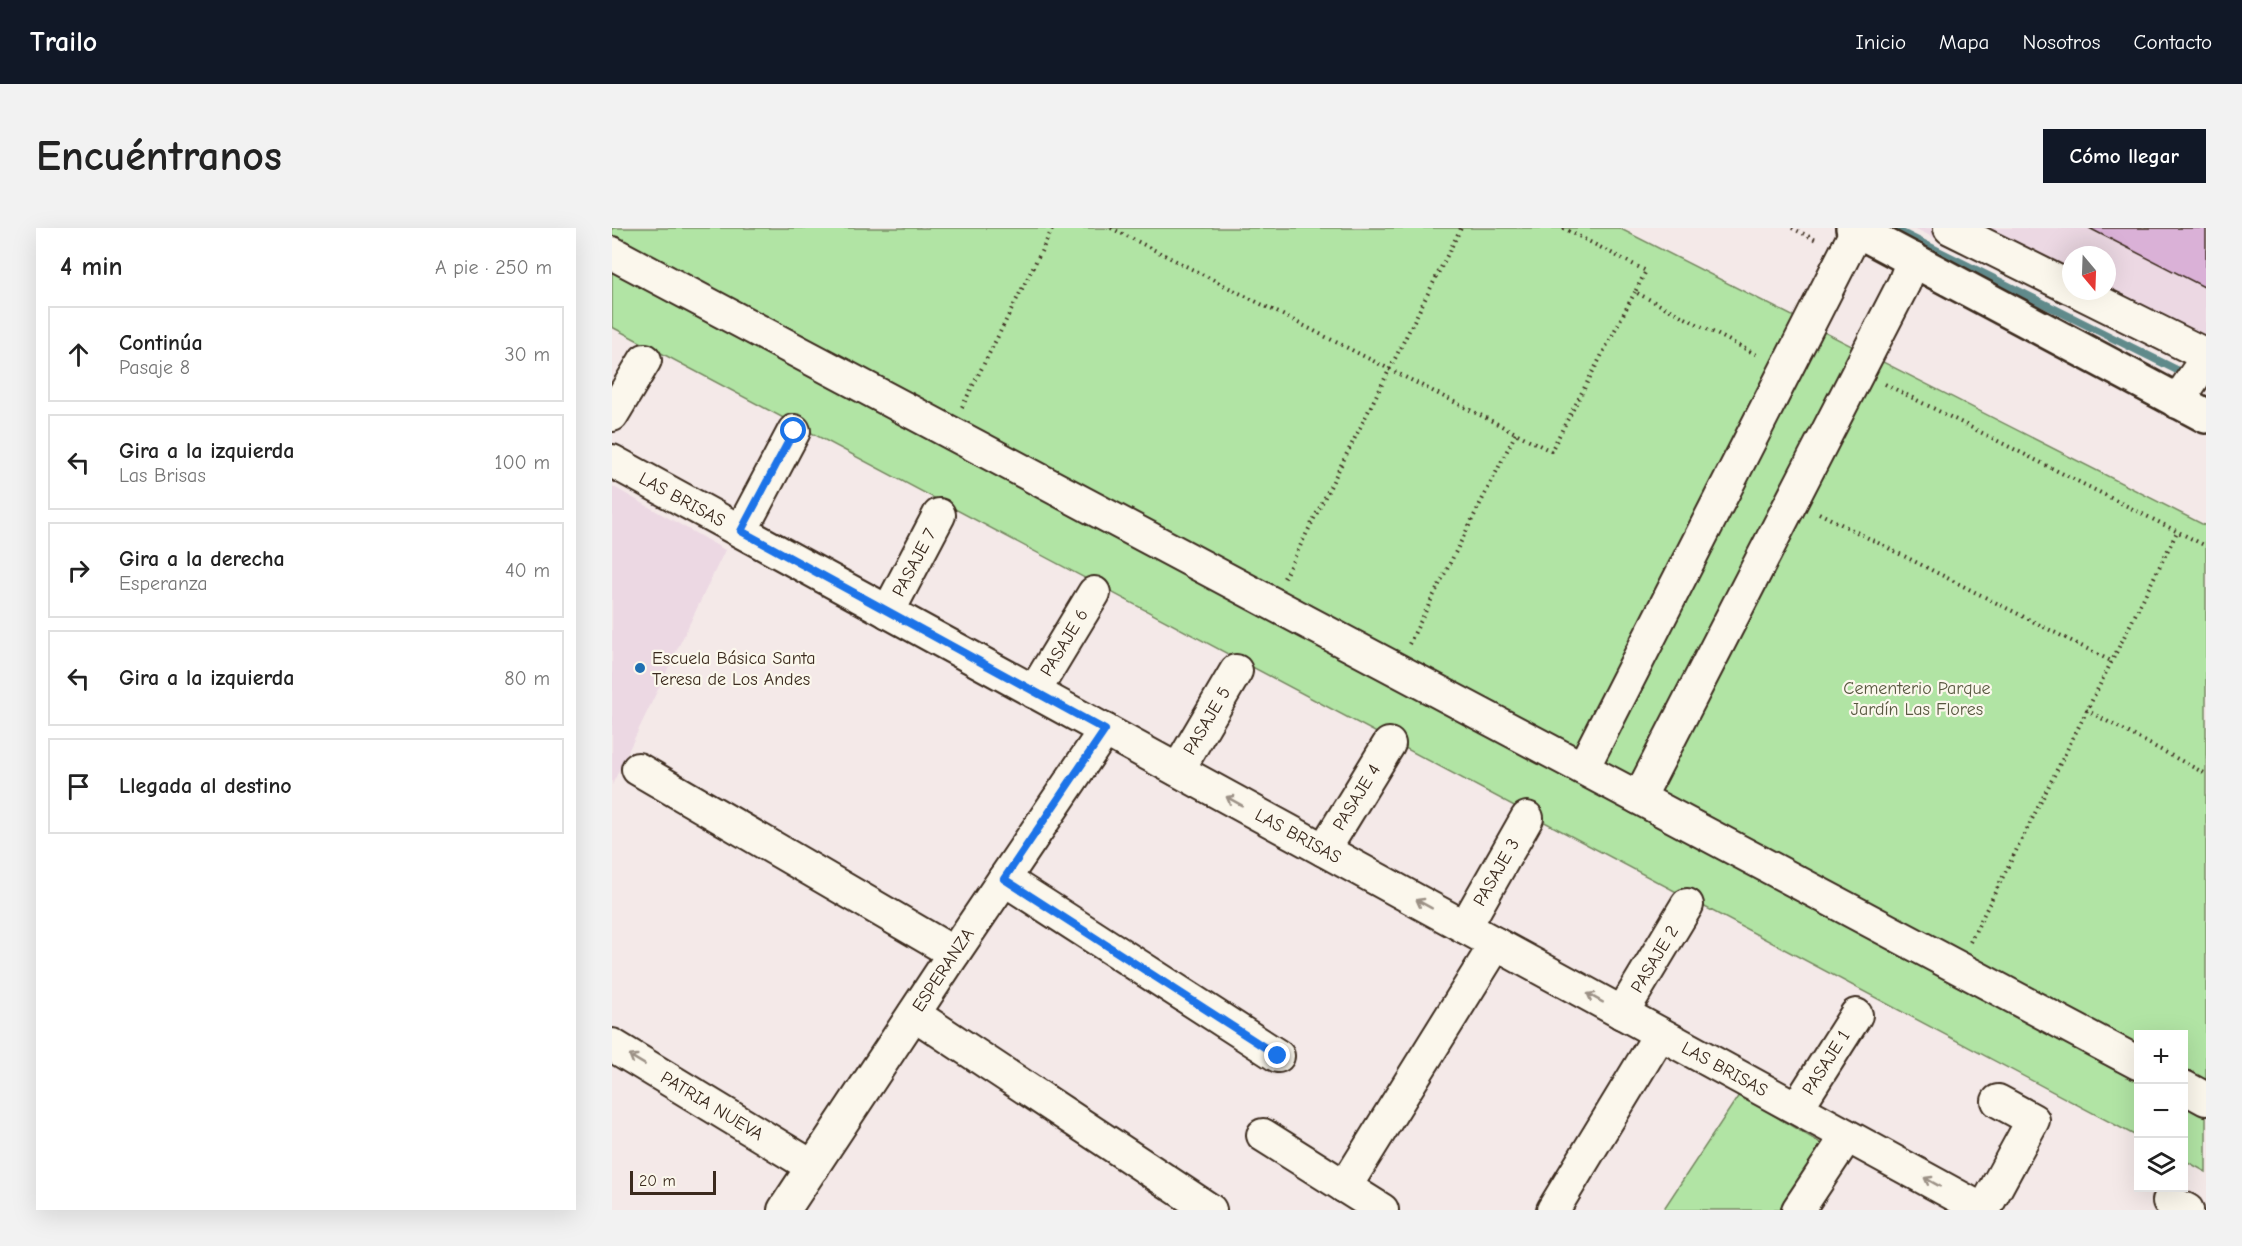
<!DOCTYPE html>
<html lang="es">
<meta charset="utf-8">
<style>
body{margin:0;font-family:"Comic Neue",sans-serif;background:#f2f2f2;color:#222}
.controls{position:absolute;right:18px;bottom:18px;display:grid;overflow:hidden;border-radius:0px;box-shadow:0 6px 24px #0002}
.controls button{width:54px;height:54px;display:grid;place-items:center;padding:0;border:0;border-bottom:2px solid #e0e0e0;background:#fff;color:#222;font:30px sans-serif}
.compass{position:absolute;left:1450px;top:18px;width:54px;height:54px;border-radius:50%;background:#fff;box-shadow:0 6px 24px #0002;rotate:161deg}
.scale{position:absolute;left:18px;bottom:15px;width:86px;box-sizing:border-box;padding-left:6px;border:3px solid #3b2a1e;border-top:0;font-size:16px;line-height:21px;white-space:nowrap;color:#3b2a1e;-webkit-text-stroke:4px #fbf7ec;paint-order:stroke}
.stop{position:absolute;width:18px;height:18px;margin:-14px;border:4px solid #1a73e8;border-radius:50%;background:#fff}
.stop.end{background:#1a73e8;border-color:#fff;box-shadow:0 2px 6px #0008}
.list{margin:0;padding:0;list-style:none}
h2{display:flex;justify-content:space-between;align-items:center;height:78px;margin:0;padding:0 24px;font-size:26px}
h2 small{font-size:20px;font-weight:400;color:#767676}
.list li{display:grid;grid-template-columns:39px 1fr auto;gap:18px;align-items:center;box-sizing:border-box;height:96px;margin:0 12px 12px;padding:0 12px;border:2px solid #e0e0e0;border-radius:0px}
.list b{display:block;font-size:22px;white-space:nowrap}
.list p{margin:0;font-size:20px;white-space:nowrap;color:#767676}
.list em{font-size:20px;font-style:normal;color:#767676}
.icon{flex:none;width:33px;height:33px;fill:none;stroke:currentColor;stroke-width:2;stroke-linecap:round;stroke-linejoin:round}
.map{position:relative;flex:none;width:1594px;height:982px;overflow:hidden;border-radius:0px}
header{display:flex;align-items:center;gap:36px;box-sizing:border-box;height:84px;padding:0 30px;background:#111827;color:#fff}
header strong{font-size:28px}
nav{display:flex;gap:33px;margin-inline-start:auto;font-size:21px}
.intro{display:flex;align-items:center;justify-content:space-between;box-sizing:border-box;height:144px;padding:0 36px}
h1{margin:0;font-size:42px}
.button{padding:15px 27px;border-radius:0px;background:#111827;color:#fff;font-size:21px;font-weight:700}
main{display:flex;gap:36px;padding:0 36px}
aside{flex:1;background:#fff;border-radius:0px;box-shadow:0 6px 24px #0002}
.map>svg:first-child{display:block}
.built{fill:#ecd8e3;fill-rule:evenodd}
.green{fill:#b1e4a4;stroke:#768761;stroke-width:1.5}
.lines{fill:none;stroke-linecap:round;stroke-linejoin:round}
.stream{stroke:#618a8b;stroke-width:8}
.building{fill:#dab1d7;stroke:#3b2a1e;stroke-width:1.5}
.minor-casing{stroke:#3b2a1e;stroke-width:36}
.major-casing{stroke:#3b2a1e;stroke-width:38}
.path{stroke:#3b2a1e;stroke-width:4;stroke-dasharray:1.5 4.5;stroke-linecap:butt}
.minor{stroke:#fbf7ec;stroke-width:32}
.major{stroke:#fbf7ec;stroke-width:33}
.oneway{stroke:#9b9085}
.route{stroke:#1a73e8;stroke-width:8}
.poi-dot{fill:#1f6fb2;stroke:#fbf7ec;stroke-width:2}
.labels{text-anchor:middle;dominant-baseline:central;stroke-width:4.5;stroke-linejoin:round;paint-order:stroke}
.street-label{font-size:18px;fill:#3b2a1e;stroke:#fbf7ec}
.poi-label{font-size:18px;fill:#3b2a1e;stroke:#fbf7ec;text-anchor:start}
.park-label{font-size:18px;fill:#585840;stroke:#fbf7ec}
</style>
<header>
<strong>Trailo</strong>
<nav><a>Inicio</a><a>Mapa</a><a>Nosotros</a><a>Contacto</a></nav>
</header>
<div class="intro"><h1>Encuéntranos</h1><a class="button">Cómo llegar</a></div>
<main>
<aside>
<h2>4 min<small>A pie · 250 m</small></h2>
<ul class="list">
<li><svg class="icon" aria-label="ahead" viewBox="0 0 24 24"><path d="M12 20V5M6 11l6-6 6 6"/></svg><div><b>Continúa</b><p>Pasaje 8</p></div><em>30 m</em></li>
<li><svg class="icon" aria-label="left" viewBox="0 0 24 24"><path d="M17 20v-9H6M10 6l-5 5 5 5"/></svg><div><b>Gira a la izquierda</b><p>Las Brisas</p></div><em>100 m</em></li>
<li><svg class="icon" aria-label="right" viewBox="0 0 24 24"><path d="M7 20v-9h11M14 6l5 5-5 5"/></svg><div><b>Gira a la derecha</b><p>Esperanza</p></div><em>40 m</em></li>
<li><svg class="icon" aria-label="left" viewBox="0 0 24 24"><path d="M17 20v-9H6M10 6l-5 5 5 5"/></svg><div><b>Gira a la izquierda</b></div><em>80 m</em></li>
<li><svg class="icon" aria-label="arrive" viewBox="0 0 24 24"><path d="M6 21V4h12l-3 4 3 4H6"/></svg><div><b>Llegada al destino</b></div></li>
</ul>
</aside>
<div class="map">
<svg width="1594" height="982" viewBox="0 0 1594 982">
<rect width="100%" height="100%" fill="#f4e9e8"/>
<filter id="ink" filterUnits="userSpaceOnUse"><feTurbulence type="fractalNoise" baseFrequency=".0167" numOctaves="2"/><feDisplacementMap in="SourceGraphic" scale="12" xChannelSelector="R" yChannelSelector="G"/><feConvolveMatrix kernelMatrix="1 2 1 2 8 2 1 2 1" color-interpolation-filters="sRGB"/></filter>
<g filter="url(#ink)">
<g class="built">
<path d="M1302 0H1594V135L1566 127ZM1459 27H1495V63H1459Z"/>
<polygon points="0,258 113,322 0,557"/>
</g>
<g class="green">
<polygon points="0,0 1007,0 1594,298 1594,944 1572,932 1572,806 1526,806 1526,909 0,99"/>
<polygon points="1127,867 1212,917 1169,982 1051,982"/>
</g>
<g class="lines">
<polyline class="stream" points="1280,0 1575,147"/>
</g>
<polygon class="building" points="1477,0 1594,0 1594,60"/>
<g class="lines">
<g class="minor-casing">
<g id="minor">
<polyline points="1338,0 1459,60"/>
<polyline points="0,25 1526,835"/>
<polyline points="1465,63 1594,127"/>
<polyline points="1565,174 1594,131"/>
<polyline points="0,187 33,132"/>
<path id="s1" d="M0 233 1371 982"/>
<polyline points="129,303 182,203"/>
<path id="s2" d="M276 384 327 287"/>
<path id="s3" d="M422 464 482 365"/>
<polyline points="971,540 1245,2"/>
<polyline points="26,541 342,725"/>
<path id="s4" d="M566 542 624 443"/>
<polyline points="1027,570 1292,55 1301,31"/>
<path id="s5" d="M712 622 777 516"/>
<polyline points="392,651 666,828"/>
<path id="s6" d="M853 699 915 590"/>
<path id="s7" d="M1010 785 1075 677"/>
<polyline points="302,786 598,982"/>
<path id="s8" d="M0 817 201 939"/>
<polyline points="1572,859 1594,871"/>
<path id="s9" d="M1185 880 1244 787"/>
<polyline points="651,907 770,982"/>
<polyline points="733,959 884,716"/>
<polyline points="1557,973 1575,982"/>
<path id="s10" d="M172 982 342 725 493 502"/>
<polyline points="941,982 1048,806"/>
<polyline points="1186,982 1235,908"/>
<polyline points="1372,982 1421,892 1386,873"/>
</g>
</g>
<g class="major-casing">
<polyline id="major" points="1241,0 1594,188"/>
</g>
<g class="path">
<polyline points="499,0 939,223 1023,64"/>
<polyline points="951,0 1034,43 1023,64 1147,128"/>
<polyline points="1180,0 1206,13"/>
<polyline points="1273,156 1594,318"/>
<polyline points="350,179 441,0"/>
<polyline points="1207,285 1499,433"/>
<polyline points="672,350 849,0"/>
<polyline points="797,416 904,205"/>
<polyline points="1474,482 1594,546"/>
<polyline points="1358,714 1565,304"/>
</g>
<use href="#minor" class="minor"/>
<use href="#major" class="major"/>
</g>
<defs><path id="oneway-shaft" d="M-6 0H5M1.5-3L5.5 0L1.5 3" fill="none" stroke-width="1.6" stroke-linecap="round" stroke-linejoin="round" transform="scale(1.5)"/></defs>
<g class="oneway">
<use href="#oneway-shaft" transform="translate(622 573) rotate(-151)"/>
<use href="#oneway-shaft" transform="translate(812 676) rotate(-151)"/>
<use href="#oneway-shaft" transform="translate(983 770) rotate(-151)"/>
<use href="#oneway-shaft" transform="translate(25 832) rotate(-149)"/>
<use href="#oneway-shaft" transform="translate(1320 954) rotate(-151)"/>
</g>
</g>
<g class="lines" filter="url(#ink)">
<polyline class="route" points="182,203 129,303 493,502 392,651 666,828"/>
</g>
<circle class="poi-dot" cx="28" cy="440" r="6"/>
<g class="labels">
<g class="street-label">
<text stroke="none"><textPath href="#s1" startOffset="80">LAS BRISAS</textPath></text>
<text stroke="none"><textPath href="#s2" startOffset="56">PASAJE 7</textPath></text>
<text stroke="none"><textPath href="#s3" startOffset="58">PASAJE 6</textPath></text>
<text stroke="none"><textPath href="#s4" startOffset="57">PASAJE 5</textPath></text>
<text stroke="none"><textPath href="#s5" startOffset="62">PASAJE 4</textPath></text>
<text stroke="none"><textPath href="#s1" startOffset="782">LAS BRISAS</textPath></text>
<text stroke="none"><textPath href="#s6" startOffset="63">PASAJE 3</textPath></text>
<text stroke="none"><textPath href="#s7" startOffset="63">PASAJE 2</textPath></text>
<text stroke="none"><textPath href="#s10" startOffset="288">ESPERANZA</textPath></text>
<text stroke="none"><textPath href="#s9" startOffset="54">PASAJE 1</textPath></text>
<text stroke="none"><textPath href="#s1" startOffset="1268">LAS BRISAS</textPath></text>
<text stroke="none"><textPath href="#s8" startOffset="117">PATRIA NUEVA</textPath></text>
</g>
<g class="poi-label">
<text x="40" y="430">Escuela Básica Santa<tspan x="40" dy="21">Teresa de Los Andes</tspan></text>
</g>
<g class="park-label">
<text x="1305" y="460">Cementerio Parque<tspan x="1305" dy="21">Jardín Las Flores</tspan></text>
</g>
</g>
</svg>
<div class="controls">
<button>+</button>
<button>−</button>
<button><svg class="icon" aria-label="layers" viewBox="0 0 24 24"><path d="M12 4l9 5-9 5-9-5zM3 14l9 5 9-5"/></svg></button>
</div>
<svg class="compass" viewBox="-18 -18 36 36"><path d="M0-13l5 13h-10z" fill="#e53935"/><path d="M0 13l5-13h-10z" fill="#767676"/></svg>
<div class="scale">20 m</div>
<div class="stop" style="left:182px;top:203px"></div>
<div class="stop end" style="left:666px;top:828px"></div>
</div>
</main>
